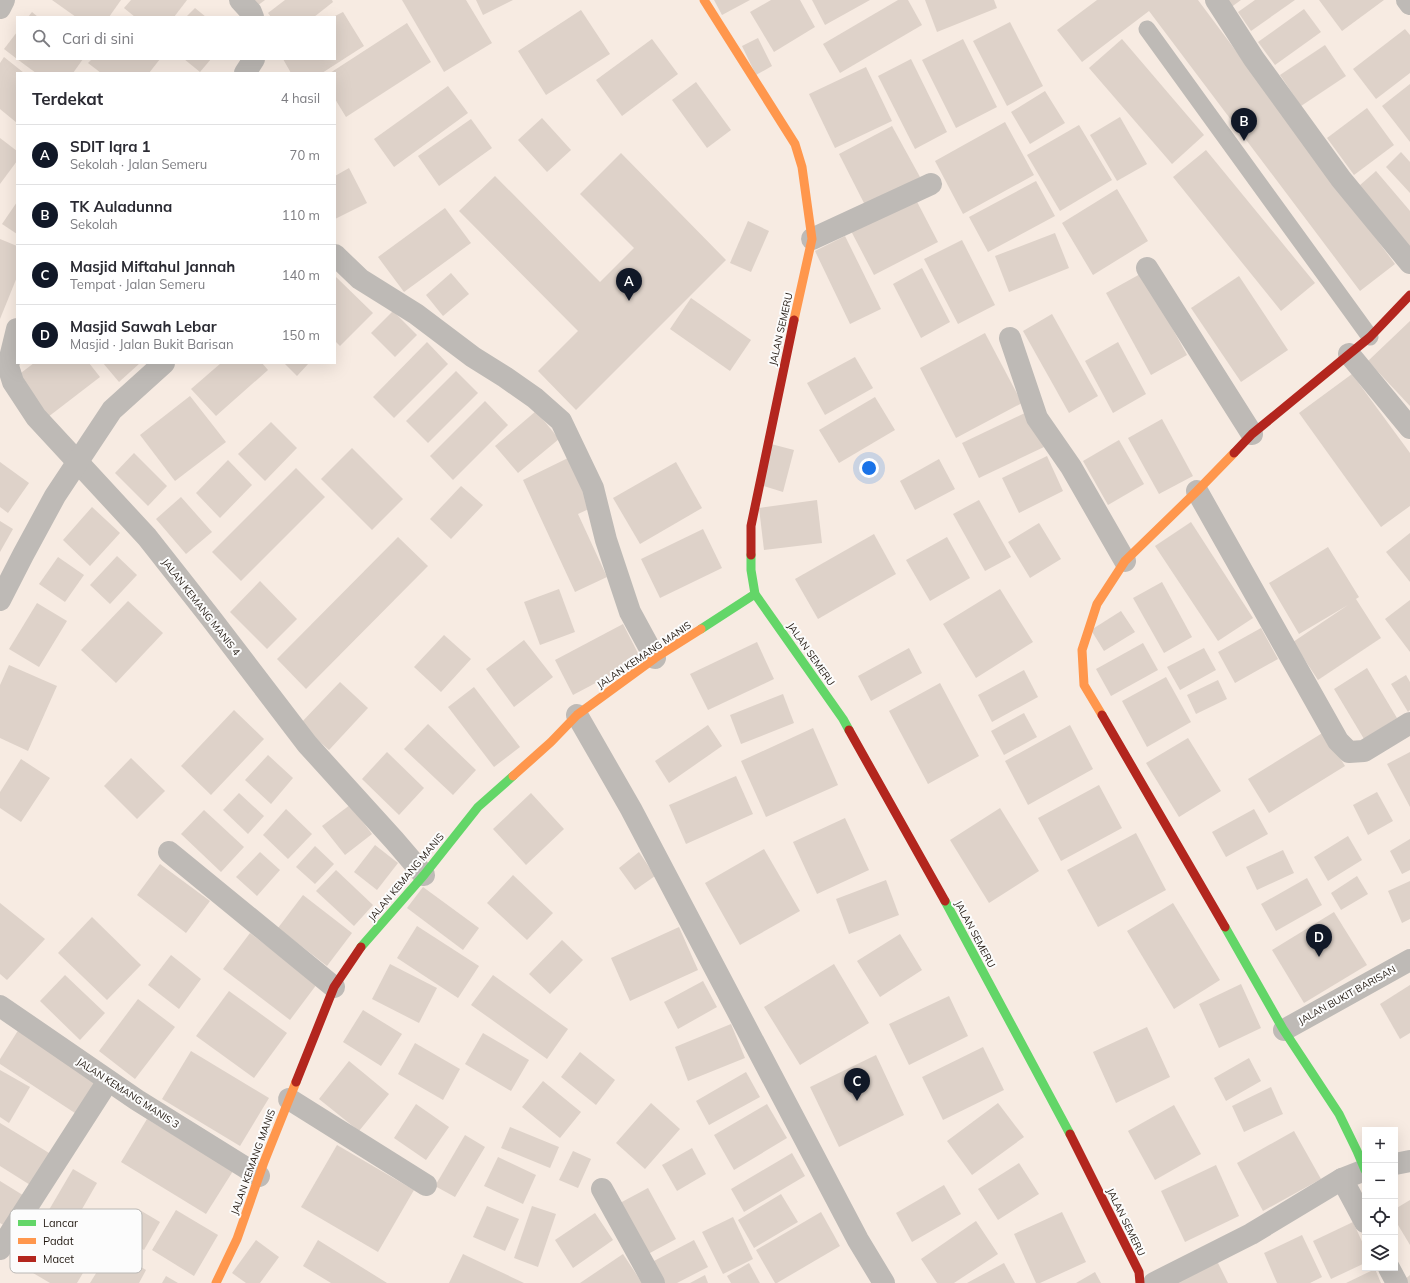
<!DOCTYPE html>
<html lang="id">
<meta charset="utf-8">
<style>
body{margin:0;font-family:Mulish,sans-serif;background:#f2f2f3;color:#2b2b33}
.controls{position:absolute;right:12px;bottom:12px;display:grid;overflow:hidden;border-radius:0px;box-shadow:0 4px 16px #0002}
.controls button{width:36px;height:36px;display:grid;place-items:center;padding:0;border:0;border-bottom:1px solid #e1e1e2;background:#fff;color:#2b2b33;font:20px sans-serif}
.you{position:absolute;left:869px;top:468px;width:14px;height:14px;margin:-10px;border:3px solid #fff;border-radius:50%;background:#1a73e8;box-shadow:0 0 0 6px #1a73e833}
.badge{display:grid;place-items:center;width:26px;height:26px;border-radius:50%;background:#111827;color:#fff;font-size:13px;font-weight:700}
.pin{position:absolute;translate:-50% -33px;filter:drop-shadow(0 1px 2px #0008)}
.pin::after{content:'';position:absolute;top:21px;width:14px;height:12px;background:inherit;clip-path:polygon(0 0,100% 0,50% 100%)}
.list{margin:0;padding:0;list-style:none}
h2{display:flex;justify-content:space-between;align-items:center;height:52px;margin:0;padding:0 16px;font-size:17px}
h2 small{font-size:13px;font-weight:400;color:#7c7c81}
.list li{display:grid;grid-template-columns:26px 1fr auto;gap:12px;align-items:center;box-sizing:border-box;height:60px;padding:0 16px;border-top:1px solid #e1e1e2}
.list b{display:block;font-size:15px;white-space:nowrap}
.list p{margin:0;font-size:13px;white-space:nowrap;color:#7c7c81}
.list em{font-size:13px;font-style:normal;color:#7c7c81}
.icon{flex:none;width:22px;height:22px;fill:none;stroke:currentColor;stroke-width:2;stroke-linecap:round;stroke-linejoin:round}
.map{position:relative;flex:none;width:1410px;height:1283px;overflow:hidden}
.search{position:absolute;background:#fff;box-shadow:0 4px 16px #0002;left:16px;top:16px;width:320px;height:44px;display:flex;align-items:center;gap:10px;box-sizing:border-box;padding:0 14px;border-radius:0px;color:#7c7c81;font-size:15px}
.panel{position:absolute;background:#fff;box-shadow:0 4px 16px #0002;left:16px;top:72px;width:320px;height:292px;border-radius:0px}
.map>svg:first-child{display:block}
.building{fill:#ded2c9}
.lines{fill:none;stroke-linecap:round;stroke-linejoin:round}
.lane{stroke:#bebab6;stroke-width:17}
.street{stroke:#bebab6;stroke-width:22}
.fast{stroke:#63d668;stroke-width:9}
.slow{stroke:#ff974d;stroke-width:9}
.jam{stroke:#b3261e;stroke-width:9}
.labels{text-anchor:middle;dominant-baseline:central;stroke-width:4;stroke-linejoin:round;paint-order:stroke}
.street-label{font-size:10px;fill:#211810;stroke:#fcfcfc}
.key{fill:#fcfcfc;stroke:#bab8b5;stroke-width:1}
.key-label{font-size:11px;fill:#211810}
</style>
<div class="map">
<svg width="1410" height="1283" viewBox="0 0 1410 1283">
<rect width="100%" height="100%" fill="#f7ebe2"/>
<g class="building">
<polygon points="52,0 121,0 109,17 76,17"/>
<polygon points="131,0 187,0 174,17 135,17 124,8"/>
<polygon points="252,0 265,0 257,6"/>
<polygon points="285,0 332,0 333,2 314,17 271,17 268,13"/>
<polygon points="402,0 466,0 492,43 444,72"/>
<polygon points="476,0 513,0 483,15"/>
<polygon points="714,0 750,0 722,15"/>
<polygon points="771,0 800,0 815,27 774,52 750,12"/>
<polygon points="812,0 870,0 825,25"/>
<polygon points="898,0 908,0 922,25 840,73 823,44"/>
<polygon points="925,0 994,0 997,8 937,32"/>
<polygon points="1097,0 1198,0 1395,264 1360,291 1149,11 1082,62 1057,30"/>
<polygon points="1224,0 1241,0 1230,8"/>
<polygon points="1255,0 1295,0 1251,31 1238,12"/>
<polygon points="1319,0 1384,0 1342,31"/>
<polygon points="195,8 206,17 186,17"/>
<polygon points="1304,9 1321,32 1275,65 1258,42"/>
<polygon points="581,10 610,54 546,95 518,51"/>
<polygon points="32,12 38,17 28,17"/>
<polygon points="343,12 364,46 322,73 291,73 283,59 335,59 335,16"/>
<polygon points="1010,22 1043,86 1007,106 973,41"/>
<polygon points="407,23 431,62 346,117 335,99 335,73 330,73"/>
<polygon points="1405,29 1410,35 1410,73 1376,99 1353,69"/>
<polygon points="17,32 17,59 4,49"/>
<polygon points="758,38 772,66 756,75 742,46"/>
<polygon points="652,39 678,74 622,116 596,80"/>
<polygon points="963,39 997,107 956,128 922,60"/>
<polygon points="1122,39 1204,135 1172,164 1089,68"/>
<polygon points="1325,45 1346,76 1301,106 1280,75"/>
<polygon points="4,57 24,73 17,73 17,123 0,109 0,63"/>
<polygon points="17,59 83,59 73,73 36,73"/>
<polygon points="92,59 160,59 149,73 101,73 88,63"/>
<polygon points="184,59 211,59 200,72"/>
<polygon points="911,59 947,132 915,149 878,76"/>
<polygon points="866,67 892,121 835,148 809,94"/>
<polygon points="696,82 731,130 707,148 672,100"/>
<polygon points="1410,84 1410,142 1382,106"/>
<polygon points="448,86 468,113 394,167 374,139"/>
<polygon points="1045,91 1065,123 1030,144 1011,112"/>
<polygon points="1367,108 1394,145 1354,175 1327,138"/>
<polygon points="1120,117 1147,164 1117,181 1090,135"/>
<polygon points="542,118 571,150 547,172 518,140"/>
<polygon points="471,119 492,148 439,186 418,156"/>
<polygon points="1005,122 1034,175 963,214 935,161"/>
<polygon points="1079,125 1112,180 1060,211 1027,155"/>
<polygon points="892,126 920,177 866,207 839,154"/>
<polygon points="0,138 17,151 17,161 0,184"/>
<polygon points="1206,150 1315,283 1281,311 1173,177"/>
<polygon points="1401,152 1410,162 1410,193 1386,167"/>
<polygon points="621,153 726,260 576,410 538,371 578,331 459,211 495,176 600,282 634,248 580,194"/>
<polygon points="349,168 367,203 335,219 335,176"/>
<polygon points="1376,171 1410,211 1410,247 1359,186"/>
<polygon points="1036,181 1055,216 988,252 969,217"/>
<polygon points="1117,189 1148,241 1093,275 1062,223"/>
<polygon points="914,196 938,242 874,275 850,229"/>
<polygon points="17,202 17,234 2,224"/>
<polygon points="445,208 471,243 404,292 378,257"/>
<polygon points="748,221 769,231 751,272 730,263"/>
<polygon points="1055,233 1069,268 1009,292 995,256"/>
<polygon points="845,236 881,309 850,324 815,251"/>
<polygon points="0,239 17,246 17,277 0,319"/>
<polygon points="962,240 995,305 958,324 924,259"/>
<polygon points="922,268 950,322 921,338 893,284"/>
<polygon points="451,273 469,294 443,316 426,295"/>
<polygon points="1142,273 1187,355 1151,375 1106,293"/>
<polygon points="335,276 373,313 340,346 335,341"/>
<polygon points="1239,276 1288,350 1241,382 1191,308"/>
<polygon points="691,298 751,340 730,371 670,329"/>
<polygon points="393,311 417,335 395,357 371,333"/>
<polygon points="1052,314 1098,396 1069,413 1023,331"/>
<polygon points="1410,321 1410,406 1368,361"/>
<polygon points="985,333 1022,403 956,438 920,368"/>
<polygon points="427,342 448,364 394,418 373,397"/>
<polygon points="1118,342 1146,394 1113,413 1085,361"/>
<polygon points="855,357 873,388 825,415 807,383"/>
<polygon points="34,363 89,363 100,377 48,417 17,376"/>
<polygon points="103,363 140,363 119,382"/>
<polygon points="221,363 262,363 268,370 216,416 191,389"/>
<polygon points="284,363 309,363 297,376"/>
<polygon points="456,371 478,393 428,443 406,421"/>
<polygon points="1352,374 1410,453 1410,506 1381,527 1299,413"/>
<polygon points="190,396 226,442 175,481 140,435"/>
<polygon points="875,397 895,430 839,463 819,430"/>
<polygon points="485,401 508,425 453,480 430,456"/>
<polygon points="536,411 559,439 518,473 495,446"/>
<polygon points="1027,412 1044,447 979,478 962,443"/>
<polygon points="1162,419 1193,476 1159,494 1128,438"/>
<polygon points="271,422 297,448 265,481 238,454"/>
<polygon points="1119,440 1144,484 1108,505 1083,461"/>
<polygon points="771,444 794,450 783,492 760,485"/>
<polygon points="352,448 403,499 372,530 321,479"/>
<polygon points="134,453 167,486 148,506 115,473"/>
<polygon points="1047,456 1063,491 1019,513 1002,478"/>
<polygon points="568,458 591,508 578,514 607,577 575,592 523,480"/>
<polygon points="939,459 955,489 915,510 900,481"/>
<polygon points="228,460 252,485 220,518 196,493"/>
<polygon points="0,462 29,483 8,513 0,507"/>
<polygon points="676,462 702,508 640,544 613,498"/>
<polygon points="296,468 325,497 241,581 212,552"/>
<polygon points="461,486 483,505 451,539 430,519"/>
<polygon points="181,497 212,532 186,554 156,519"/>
<polygon points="817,500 822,543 764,550 759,508"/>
<polygon points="979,500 1011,557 985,571 953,514"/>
<polygon points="92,507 120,533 90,566 63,540"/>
<polygon points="0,521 13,529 0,552"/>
<polygon points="1191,522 1253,618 1218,641 1155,546"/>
<polygon points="1039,523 1061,559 1030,578 1008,542"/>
<polygon points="703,529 722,568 660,598 641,559"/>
<polygon points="1410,533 1410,582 1386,552"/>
<polygon points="874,534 896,574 818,619 795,579"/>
<polygon points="398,537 428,566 306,689 277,659"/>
<polygon points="947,537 970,578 930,601 906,560"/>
<polygon points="1328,547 1359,597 1356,599 1381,638 1318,680 1293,642 1348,605 1299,634 1269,583"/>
<polygon points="117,556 137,575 110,604 90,585"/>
<polygon points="58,557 84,575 65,602 39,584"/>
<polygon points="260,581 297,619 267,649 230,612"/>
<polygon points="1162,582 1192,637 1164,653 1133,598"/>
<polygon points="559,589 575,632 540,645 524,602"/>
<polygon points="1000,589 1033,642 976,678 943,624"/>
<polygon points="1410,600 1410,652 1385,619"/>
<polygon points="128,601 163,633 116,683 81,650"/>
<polygon points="37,603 67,621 39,667 9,649"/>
<polygon points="1121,611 1135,632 1104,651 1091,630"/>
<polygon points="623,624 641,659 573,695 555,660"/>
<polygon points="1261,628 1278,659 1235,683 1218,652"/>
<polygon points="444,635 471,659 441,692 414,667"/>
<polygon points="524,640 553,677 514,707 486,669"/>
<polygon points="757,642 774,679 708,710 690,674"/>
<polygon points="1143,643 1158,670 1111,696 1096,669"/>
<polygon points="909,648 922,673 871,701 858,676"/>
<polygon points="1204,648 1216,670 1180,690 1167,667"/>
<polygon points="9,665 57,686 28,751 0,738 0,685"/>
<polygon points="1367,668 1397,718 1364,739 1334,689"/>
<polygon points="1024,670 1038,697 992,722 978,695"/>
<polygon points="1406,675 1410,682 1410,710 1408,712 1391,684"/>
<polygon points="1166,677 1191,722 1147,747 1122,701"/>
<polygon points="1218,680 1227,699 1196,714 1187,695"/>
<polygon points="340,682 368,708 329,750 300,724"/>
<polygon points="940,683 979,756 928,784 889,711"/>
<polygon points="474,687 520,747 494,767 448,707"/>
<polygon points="783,694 794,723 741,744 730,715"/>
<polygon points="234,710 264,739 211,795 181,766"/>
<polygon points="1024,713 1037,737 1004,755 991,731"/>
<polygon points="428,724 476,770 453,795 404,749"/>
<polygon points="708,725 722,746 669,783 655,761"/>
<polygon points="1070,725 1093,769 1028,805 1005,761"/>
<polygon points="813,728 838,785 766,817 741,761"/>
<polygon points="1324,732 1345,766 1269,813 1248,779"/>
<polygon points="1188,738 1221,791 1179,817 1146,763"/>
<polygon points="387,752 424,788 399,815 362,779"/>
<polygon points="1410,752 1410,807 1387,764"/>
<polygon points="268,755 293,778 271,804 245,780"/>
<polygon points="131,758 165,791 137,819 104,786"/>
<polygon points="21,759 50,778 21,822 0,808 0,792"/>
<polygon points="736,776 753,814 686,844 669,805"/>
<polygon points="1099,785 1122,828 1061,861 1038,818"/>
<polygon points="1377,792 1393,821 1368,835 1353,805"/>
<polygon points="239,793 264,816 248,834 223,810"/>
<polygon points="531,793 564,829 526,865 493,829"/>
<polygon points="350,805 372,834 345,855 322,826"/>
<polygon points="1000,808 1039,871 989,903 950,840"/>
<polygon points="286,809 312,834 288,859 263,835"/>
<polygon points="1254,809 1268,834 1226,857 1212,832"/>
<polygon points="204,810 244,847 221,872 181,834"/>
<polygon points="845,818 869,870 817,894 793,842"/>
<polygon points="1136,833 1166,890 1098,927 1067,870"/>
<polygon points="1348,836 1362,860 1328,881 1314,857"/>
<polygon points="1410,839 1410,870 1402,874 1390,851"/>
<polygon points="375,845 398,863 377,890 354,872"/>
<polygon points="315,846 334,864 315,884 296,867"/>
<polygon points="764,849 800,911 740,945 705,883"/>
<polygon points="1283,850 1294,873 1257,890 1246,867"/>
<polygon points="260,852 280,870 257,896 236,877"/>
<polygon points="639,852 655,876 635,890 619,868"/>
<polygon points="160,864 210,901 186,933 137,895"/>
<polygon points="336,870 373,905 354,926 316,891"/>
<polygon points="513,875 553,913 527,940 487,903"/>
<polygon points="1357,876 1368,894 1341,910 1331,893"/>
<polygon points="1307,878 1322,905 1276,931 1261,904"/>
<polygon points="886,880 899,915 849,934 836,899"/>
<polygon points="1410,881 1410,919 1402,923 1388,891"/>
<polygon points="423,887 479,928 463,950 407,908"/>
<polygon points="303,895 352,933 327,966 278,928"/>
<polygon points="0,903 45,939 7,980 0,974"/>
<polygon points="1173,903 1220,980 1174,1009 1127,931"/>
<polygon points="1334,912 1367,965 1304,1003 1272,950"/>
<polygon points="92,917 141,965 107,1000 58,953"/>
<polygon points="417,926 479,966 458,998 397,958"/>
<polygon points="679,927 698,970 630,1001 611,958"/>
<polygon points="250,933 317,984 290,1020 223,969"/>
<polygon points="900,934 922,970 880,997 857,961"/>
<polygon points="562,940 583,960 550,994 529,974"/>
<polygon points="171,955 201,979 179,1009 148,985"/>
<polygon points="390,964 437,988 419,1023 372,999"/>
<polygon points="834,964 869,1023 800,1065 764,1007"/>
<polygon points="65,975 105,1013 80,1040 40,1001"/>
<polygon points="493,975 568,1029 547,1059 471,1005"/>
<polygon points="703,981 717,1007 678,1029 664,1002"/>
<polygon points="1241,984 1261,1028 1219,1048 1199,1004"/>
<polygon points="1410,985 1410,1033 1400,1039 1380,1004"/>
<polygon points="229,991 287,1033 254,1078 196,1036"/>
<polygon points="949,996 968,1036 909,1065 889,1024"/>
<polygon points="138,999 175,1027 135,1079 99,1051"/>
<polygon points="363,1010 402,1034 381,1066 343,1042"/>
<polygon points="731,1024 745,1058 688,1081 675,1047"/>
<polygon points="1147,1027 1170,1077 1116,1103 1093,1052"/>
<polygon points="19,1029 100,1081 78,1115 0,1064 0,1059"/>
<polygon points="483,1033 529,1060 511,1091 465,1064"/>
<polygon points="415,1043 460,1069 443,1100 398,1074"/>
<polygon points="983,1047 1004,1090 943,1120 922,1077"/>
<polygon points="191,1051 269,1098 240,1146 162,1099"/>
<polygon points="580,1052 615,1080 596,1105 561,1077"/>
<polygon points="876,1055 904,1115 839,1147 810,1087"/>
<polygon points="1249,1058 1261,1081 1226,1101 1214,1078"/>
<polygon points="349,1061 389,1094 359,1131 319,1099"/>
<polygon points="0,1070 30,1087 9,1123 0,1117"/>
<polygon points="746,1072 760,1097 709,1125 696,1101"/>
<polygon points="543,1081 581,1112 560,1138 522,1107"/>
<polygon points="1271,1087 1283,1114 1244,1132 1232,1106"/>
<polygon points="651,1103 680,1129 645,1169 616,1143"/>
<polygon points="998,1103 1024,1137 972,1175 947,1141"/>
<polygon points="416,1104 449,1127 426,1160 394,1138"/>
<polygon points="767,1104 787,1138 734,1170 714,1135"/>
<polygon points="1174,1105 1201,1154 1155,1180 1128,1131"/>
<polygon points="147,1119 233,1171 206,1214 121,1162"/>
<polygon points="0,1123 54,1156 35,1188 0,1166"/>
<polygon points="510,1127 559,1147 550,1168 501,1148"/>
<polygon points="1294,1131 1321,1179 1263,1211 1237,1163"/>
<polygon points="465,1135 485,1147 455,1197 435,1186"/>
<polygon points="337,1145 414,1190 378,1252 301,1207"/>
<polygon points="692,1148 706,1174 677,1191 662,1165"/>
<polygon points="573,1151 591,1159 578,1188 559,1180"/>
<polygon points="792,1153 805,1176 744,1212 731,1189"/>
<polygon points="498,1157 536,1175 523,1204 484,1186"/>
<polygon points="1019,1163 1039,1194 998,1220 978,1189"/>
<polygon points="1216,1165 1239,1216 1185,1242 1161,1191"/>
<polygon points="73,1169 97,1183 70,1230 46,1215"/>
<polygon points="0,1181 26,1197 7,1227 0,1223"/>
<polygon points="944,1185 961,1214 912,1242 896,1213"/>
<polygon points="648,1188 676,1239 648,1254 620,1203"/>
<polygon points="781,1194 798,1222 754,1248 738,1220"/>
<polygon points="1410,1200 1410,1245 1395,1220 1395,1209"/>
<polygon points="487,1206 519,1219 505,1251 473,1237"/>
<polygon points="532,1206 556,1214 538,1267 514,1258"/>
<polygon points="138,1209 160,1222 144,1250 121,1237"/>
<polygon points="176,1210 218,1235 194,1276 152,1250"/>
<polygon points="821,1212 840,1246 777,1283 775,1283 756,1250"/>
<polygon points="1062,1212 1086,1262 1040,1283 1036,1283 1014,1234"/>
<polygon points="595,1213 613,1240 573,1268 555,1240"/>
<polygon points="733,1217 753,1259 723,1274 702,1232"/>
<polygon points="976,1221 998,1254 954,1283 937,1283 921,1259"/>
<polygon points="1353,1222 1365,1248 1365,1263 1331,1279 1313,1241"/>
<polygon points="51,1231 93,1256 77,1283 50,1283 28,1270"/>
<polygon points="1302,1235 1322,1277 1310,1283 1277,1283 1264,1253"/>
<polygon points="256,1240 279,1257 260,1283 246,1283 232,1273"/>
<polygon points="318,1240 387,1283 331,1283 303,1266"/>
<polygon points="694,1240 708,1267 677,1283 663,1283 652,1262"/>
<polygon points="111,1249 146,1270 139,1283 90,1283"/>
<polygon points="463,1254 524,1283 449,1283"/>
<polygon points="623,1254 642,1283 580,1283"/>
<polygon points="1216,1259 1228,1283 1169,1283"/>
<polygon points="749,1263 760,1283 731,1283 727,1276"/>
<polygon points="1004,1263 1015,1283 967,1283"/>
<polygon points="1375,1269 1381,1283 1346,1283"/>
<polygon points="1095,1272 1101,1283 1076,1283"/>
<polygon points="705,1275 708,1283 690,1283"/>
<polygon points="1410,1275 1410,1283 1406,1283 1404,1280"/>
<polygon points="166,1276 178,1283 162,1283"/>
</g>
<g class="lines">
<polyline class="lane" points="1147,29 1370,337"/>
<g class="street">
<polyline points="240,0 251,12 253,17"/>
<polyline points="1216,0 1254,59 1341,179 1410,263"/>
<polyline points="1407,0 1410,4"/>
<polyline points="0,8 4,0"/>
<polyline points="245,73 254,59"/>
<polyline points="812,239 931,184"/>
<polyline points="335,255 360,279 416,314 473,357 505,377 535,398 561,421 593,488 606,540 630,612 655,658"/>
<polyline points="1147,268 1252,434"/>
<polyline points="17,329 8,366 13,382 36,417 147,537 210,617 307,744 394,840 424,875"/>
<polyline points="1010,338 1037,418 1071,467 1125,561"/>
<polyline points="1349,354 1410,428"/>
<polyline points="1197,491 1338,741 1349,752 1364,751 1410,723"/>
<polyline points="0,600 23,555 55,496 112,410 164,363"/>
<polyline points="577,715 631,809 858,1240 884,1283"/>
<polyline points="169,852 334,987"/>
<polyline points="0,1006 137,1100 259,1176"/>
<polyline points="1284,1030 1410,960"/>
<polyline points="289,1099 426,1185"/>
<polyline points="1395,1164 1410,1161"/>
<polyline points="1342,1179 1365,1222"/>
<polyline points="602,1189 654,1283"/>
<polyline points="0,1249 108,1081"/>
<polyline points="1389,1268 1397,1283"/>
<polyline points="1154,1283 1251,1234 1342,1179 1365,1170"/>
</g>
<g class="fast">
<polyline points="751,555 751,570 755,594 843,719 849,730"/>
<polyline points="701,629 755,594"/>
<polyline points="945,901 1070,1134"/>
<polyline points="1225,927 1283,1029 1339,1114 1357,1151 1365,1170"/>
<polyline points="361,947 424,875 478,807 513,776"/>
</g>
<g class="slow">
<polyline points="704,0 795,144 802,167 812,239 794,320"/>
<polyline points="1102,715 1084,685 1082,650 1097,604 1125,561 1197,491 1234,453"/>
<polyline points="513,776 551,742 577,715 655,658 701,629"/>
<polyline points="216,1283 237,1239 264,1162 296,1082"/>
</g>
<g class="jam">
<polyline points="1234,453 1252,434 1370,337 1410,295"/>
<polyline points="751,555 751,526 794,320"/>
<polyline points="1102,715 1225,927"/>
<polyline points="849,730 945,901"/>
<polyline points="296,1082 334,987 361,947"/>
<polyline points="1070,1134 1139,1272 1140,1283"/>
</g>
</g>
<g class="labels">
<g class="street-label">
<text transform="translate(781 329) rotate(-77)">JALAN SEMERU</text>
<text transform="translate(201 607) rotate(52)">JALAN KEMANG MANIS 4</text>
<text transform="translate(811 654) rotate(55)">JALAN SEMERU</text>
<text transform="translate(644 655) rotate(-34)">JALAN KEMANG MANIS</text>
<text transform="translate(406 877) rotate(-50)">JALAN KEMANG MANIS</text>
<text transform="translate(975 934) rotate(62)">JALAN SEMERU</text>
<text transform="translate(1347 995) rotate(-29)">JALAN BUKIT BARISAN</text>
<text transform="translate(128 1093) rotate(33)">JALAN KEMANG MANIS 3</text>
<text transform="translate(253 1162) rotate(-70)">JALAN KEMANG MANIS</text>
<text transform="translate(1126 1222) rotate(64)">JALAN SEMERU</text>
</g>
</g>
<rect x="10" y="1209" width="132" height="64" rx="6" class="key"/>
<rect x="18" y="1220" width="18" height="6" fill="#63d668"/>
<rect x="18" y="1238" width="18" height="6" fill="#ff974d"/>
<rect x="18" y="1256" width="18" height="6" fill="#b3261e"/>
<g class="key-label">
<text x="43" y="1227">Lancar</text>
<text x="43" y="1245">Padat</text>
<text x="43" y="1263">Macet</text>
</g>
</svg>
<div class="controls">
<button>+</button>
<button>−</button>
<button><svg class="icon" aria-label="locate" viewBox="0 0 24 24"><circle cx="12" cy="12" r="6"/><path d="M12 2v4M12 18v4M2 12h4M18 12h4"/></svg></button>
<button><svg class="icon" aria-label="layers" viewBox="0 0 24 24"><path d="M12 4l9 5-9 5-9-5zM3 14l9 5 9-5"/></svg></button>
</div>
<div class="you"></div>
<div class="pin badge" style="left:629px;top:301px">A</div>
<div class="pin badge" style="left:1244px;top:141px">B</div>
<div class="pin badge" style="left:857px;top:1101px">C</div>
<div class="pin badge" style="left:1319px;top:957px">D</div>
<div class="search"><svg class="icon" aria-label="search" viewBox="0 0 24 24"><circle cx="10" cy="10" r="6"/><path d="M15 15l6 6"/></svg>Cari di sini</div>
<section class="panel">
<h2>Terdekat<small>4 hasil</small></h2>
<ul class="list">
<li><span class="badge">A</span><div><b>SDIT Iqra 1</b><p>Sekolah · Jalan Semeru</p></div><em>70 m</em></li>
<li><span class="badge">B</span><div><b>TK Auladunna</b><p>Sekolah</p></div><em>110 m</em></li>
<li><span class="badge">C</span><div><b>Masjid Miftahul Jannah</b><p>Tempat · Jalan Semeru</p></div><em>140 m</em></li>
<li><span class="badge">D</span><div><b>Masjid Sawah Lebar</b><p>Masjid · Jalan Bukit Barisan</p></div><em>150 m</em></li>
</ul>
</section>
</div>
